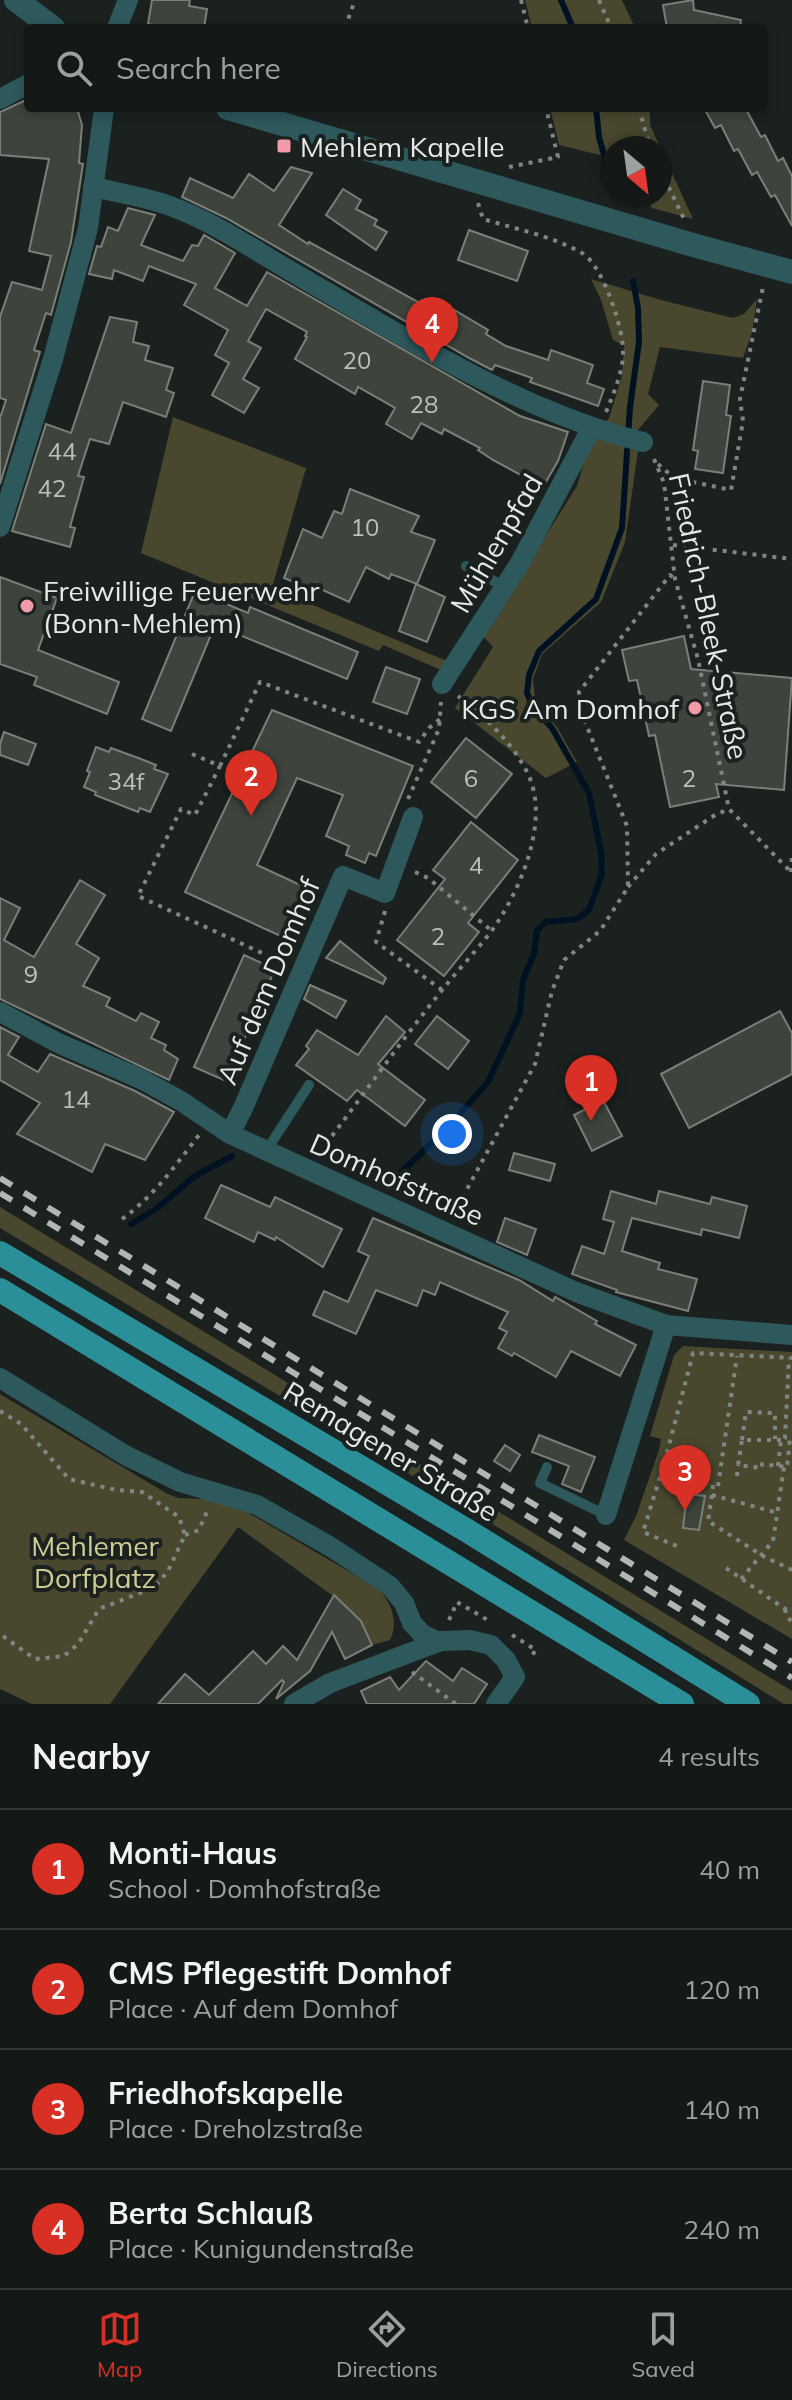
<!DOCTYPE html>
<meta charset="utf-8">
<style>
body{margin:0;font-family:Mulish,sans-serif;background:#1d2220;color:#f1f3f6}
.compass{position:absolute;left:600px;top:136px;width:72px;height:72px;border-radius:50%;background:#141917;box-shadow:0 4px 12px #0003;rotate:151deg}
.you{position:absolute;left:452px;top:1134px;width:28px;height:28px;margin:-20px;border:6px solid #fff;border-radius:50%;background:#1a73e8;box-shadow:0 0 0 12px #1a73e833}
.badge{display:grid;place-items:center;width:52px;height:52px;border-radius:50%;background:#d93025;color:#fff;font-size:26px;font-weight:700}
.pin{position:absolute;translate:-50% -66px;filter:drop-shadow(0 2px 4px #0008)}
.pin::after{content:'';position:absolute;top:42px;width:28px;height:24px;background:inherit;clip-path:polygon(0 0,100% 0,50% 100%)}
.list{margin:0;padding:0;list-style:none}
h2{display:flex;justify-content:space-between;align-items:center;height:104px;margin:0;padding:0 32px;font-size:34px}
h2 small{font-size:26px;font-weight:400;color:#9da0a1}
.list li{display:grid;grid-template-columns:52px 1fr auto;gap:24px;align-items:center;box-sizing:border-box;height:120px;padding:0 32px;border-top:2px solid #333836}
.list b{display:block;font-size:30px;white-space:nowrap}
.list p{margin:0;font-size:26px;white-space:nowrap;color:#9da0a1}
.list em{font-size:26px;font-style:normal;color:#9da0a1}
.icon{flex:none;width:44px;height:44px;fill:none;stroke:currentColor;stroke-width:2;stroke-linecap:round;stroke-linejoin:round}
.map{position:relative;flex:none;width:792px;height:1704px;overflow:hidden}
.search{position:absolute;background:#141917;box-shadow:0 4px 12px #0003;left:24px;right:24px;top:24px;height:88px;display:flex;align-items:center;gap:20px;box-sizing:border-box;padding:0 28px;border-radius:8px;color:#9da0a1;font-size:30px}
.sheet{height:584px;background:#141917}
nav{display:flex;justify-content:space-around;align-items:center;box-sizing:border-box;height:112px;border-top:2px solid #333836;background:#141917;font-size:22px;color:#9da0a1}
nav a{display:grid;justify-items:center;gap:4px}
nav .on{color:#d93025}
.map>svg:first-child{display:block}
.green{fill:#49482f}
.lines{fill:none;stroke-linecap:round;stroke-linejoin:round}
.stream{stroke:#001222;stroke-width:6}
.building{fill:#3e433c;stroke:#7a8079;stroke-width:2}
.path{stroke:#808684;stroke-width:4;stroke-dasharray:4 6;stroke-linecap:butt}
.service{stroke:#2d585c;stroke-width:10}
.minor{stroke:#2d585c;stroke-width:20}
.tertiary{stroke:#2d585c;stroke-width:24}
.primary{stroke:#2b8f99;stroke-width:24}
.rail{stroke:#b1b7b5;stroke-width:6;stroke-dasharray:14 14;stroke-linecap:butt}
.poi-dot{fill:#f39aa9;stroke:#1a211f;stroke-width:3}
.labels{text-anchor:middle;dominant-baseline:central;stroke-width:8;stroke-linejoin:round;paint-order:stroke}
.number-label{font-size:24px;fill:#bbc0bd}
.poi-label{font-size:28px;fill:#e5eae8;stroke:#1a211f;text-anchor:start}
.street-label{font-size:28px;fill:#e5eae8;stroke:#1a211f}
.park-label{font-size:28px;fill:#cdcc92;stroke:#1a211f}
</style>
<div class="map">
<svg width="792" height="1704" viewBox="0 0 792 1704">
<rect width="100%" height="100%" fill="#1a211f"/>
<g class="green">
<polygon points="525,0 622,0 635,28 532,28"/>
<polygon points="550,108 650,108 650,125 693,219 652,208 646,196 660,196 660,148 612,148 612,158 559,145"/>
<polygon points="591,279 661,300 733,318 744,314 757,299 752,332 743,358 660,347 648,394 659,405 637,431 638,451 625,542 601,602 542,654 533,679 535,700 557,727 577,762 546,778 455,708 493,647 483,636 577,486 591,439 609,418 622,376 624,345 613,340 601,300"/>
<polygon points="173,417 306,468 272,588 447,661 441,670 383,645 379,651 141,553"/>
<polygon points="0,1207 792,1691 792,1704 784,1704 478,1515 0,1228"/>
<polygon points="683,1346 792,1352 792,1639 624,1540 636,1516 659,1450 661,1439 650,1436 674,1355"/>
<path d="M0 1394 166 1493 178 1498 205 1499 242 1509 379 1589C391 1603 399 1622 390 1640L368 1646 357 1623 333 1596 238 1527 110 1704H32L0 1689Z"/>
</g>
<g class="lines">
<g class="stream">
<polyline points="561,0 573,28"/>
<polyline points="596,108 599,137 608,169"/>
<polyline points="386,1187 449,1126 488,1082 520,1013 523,980 534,953 537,930 546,922 577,919 589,910 602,874 601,852 589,793 552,728 533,707 527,693 529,675 539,651 596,599 622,528 630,407 639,342 638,308 633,281"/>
<polyline points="131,1224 156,1209 195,1176 232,1156"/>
</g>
</g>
<g class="building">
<polygon points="152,0 190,0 189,6 207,9 204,28 168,28 148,24"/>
<polygon points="693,0 694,10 741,20 740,28 667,28 663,5"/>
<polygon points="28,99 28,108 77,108 82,125 79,163 83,164 71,242 51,315 46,313 34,350 40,352 0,484 0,418 6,400 0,398 0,317 12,282 42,290 51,256 29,251 49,159 0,155 0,112"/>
<polygon points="704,108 752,108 747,111 761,137 765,135 778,161 783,158 792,176 792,226 775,195 771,197 757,172 752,175 738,149 734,151 721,125 715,128"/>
<polygon points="291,167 312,173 279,225 308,244 309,242 445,317 451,308 488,330 486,334 506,346 548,360 551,350 593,365 587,383 604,389 598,406 530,382 532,378 495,365 492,370 471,359 226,218 182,197 190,178 233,198 249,174 274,191"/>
<polygon points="343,189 361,200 356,209 377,220 374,225 387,232 376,250 326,215"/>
<polygon points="128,208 155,215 141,245 183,261 192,245 198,246 204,235 235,253 215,288 247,306 267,272 520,416 568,432 558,461 543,487 493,460 478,450 480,448 444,429 442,434 421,423 412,439 386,424 395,408 358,387 355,394 295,359 307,337 305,336 307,332 266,309 248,341 261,348 243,379 259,388 244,413 212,395 229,363 215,355 228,330 184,305 196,284 149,266 143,281 114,270 112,279 89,274 97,246 101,247 108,227 118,231"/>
<polygon points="469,230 528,251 517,281 458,260"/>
<polygon points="110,317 137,322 133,342 149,346 145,360 173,368 166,390 174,393 166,417 123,402 109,444 90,439 78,476 84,477 70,527 75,528 70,547 12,531 46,424 71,433"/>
<polygon points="703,381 730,385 726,415 731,416 723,473 695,469 698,451 693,450"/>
<polygon points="350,489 419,516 411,532 435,540 417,584 391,574 389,579 366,567 349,602 314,586 312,590 284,578 303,529 322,538 334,511 342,514"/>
<polygon points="0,577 57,598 38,650 119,682 107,714 34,685 37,677 0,664"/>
<polygon points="416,584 445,597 427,642 399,631"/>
<polygon points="195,591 248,613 250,607 358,652 347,679 215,625 171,731 142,719"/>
<polygon points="684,636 691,669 792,678 784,790 716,784 719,797 670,807 655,735 649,736 637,680 629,681 622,650"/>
<polygon points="386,667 420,679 407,714 373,702"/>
<polygon points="272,710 413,766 376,856 369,853 365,863 346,855 349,846 326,836 343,795 297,778 257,865 309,889 305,898 314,902 305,921 297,917 287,939 185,892"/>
<polygon points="4,732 36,744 28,765 0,755 0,744"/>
<polygon points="466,738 512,774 476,818 431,782"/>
<polygon points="96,747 109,752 111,748 141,759 156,765 154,769 168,774 150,812 140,808 138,812 95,795 96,792 84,787 90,772 87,771"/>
<polygon points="471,822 518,860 468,923 479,932 444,976 397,940 445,879 433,870"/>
<polygon points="80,880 105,895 76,944 99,958 83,986 110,998 106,1006 136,1021 141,1013 159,1022 151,1038 166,1045 164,1050 178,1059 169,1080 0,999 0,898 20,908 4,940 34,957"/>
<polygon points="340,941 386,978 383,984 326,958"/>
<polygon points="244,955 275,969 226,1081 194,1067"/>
<polygon points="310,985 346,1001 336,1018 304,999"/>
<polygon points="780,1011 792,1033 792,1074 689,1128 661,1074"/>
<polygon points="386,1016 405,1032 378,1064 425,1100 405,1126 357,1090 347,1101 296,1065 309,1049 306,1046 317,1030 358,1055"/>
<polygon points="437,1016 469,1041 448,1069 415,1044"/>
<polygon points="0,1027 19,1037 8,1055 38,1072 50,1054 135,1091 174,1112 145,1160 105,1144 92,1172 17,1134 40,1103 0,1080"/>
<polygon points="603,1100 622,1136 592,1151 574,1115"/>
<polygon points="514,1153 555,1164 550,1181 509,1170"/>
<polygon points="221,1185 270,1207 275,1197 342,1229 323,1267 276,1237 275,1240 258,1232 254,1242 205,1218"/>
<polygon points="611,1191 656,1204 659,1191 710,1204 712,1197 747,1206 739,1238 702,1229 701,1235 632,1218 622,1251 660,1263 658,1269 697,1279 688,1311 616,1292 617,1290 572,1274 582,1246 604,1254 614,1222 603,1219"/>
<polygon points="373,1218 519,1280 553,1301 555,1297 597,1321 595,1324 636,1345 620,1376 571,1351 556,1377 514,1353 512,1356 498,1348 507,1332 499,1328 508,1312 440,1282 435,1295 423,1290 417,1306 376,1290 356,1334 313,1315 324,1291 348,1302 369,1256 358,1251"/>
<polygon points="505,1218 536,1229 527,1255 497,1242"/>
<polygon points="539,1435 595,1457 581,1492 562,1484 569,1466 532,1452"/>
<polygon points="505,1445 520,1455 510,1471 494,1461"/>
<polygon points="687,1494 705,1496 699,1530 683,1528"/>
<polygon points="334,1595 361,1621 372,1645 345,1659 332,1632 310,1671 276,1699 284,1682 282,1680 258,1704 158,1704 185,1674 209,1695 253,1651 266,1664 283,1646 297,1660"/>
<polygon points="426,1661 453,1681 462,1668 487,1684 474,1704 367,1704 361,1691 390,1677 399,1690"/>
</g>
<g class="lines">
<g class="path">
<polyline points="521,0 528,28"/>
<polyline points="599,0 611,28"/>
<polyline points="345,28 355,0"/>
<polyline points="639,108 650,148"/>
<polyline points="509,167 558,157 546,108"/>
<polyline points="660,169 685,221"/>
<path d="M478 203 483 219C516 229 552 236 582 253 603 265 624 330 623 353 623 372 613 395 606 412"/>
<polyline points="654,459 664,483 675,579 698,659 729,809 792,873"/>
<polyline points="658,464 674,478 731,490 743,421 740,399 763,287"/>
<polyline points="673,545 792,559"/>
<polyline points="192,754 220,766 195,815 181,809 138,896 286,964"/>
<polyline points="220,766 260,682 419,742 429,728 440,719"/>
<polyline points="408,799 439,729 441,702"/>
<polyline points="415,872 428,878 492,931"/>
<polyline points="791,872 792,855"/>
<polyline points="628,887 656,854 715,815 729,809"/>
<polyline points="385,911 376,942 442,990"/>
<path d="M332 1136C369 1087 404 1037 443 989 458 970 475 952 490 933 519 894 552 820 527 772 511 741 485 717 458 696"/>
<polyline points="453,1215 535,1064 552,991 564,960 600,931 628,887 627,826 580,709 579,692 670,575 675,579"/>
<path d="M122 1219C154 1196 175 1166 199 1135"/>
<polyline points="0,1411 21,1424 69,1479 116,1490 142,1492 179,1517 185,1535 168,1571 155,1587 99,1609 78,1644 64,1656 35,1659 0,1634"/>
<polyline points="742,1440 746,1412 775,1413 775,1439"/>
<polyline points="781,1440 742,1440 738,1465 762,1468 762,1464 787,1467 790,1438"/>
<polyline points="667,1453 693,1353 792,1358"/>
<polyline points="778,1466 781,1440 785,1438 789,1358"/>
<polyline points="737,1476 738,1465"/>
<polyline points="660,1477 643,1532 677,1546"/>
<polyline points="713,1485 712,1495 778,1513"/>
<polyline points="718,1486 737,1356"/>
<polyline points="712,1495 708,1521 763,1556 792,1570"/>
<polyline points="185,1535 199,1530 208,1509"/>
<polyline points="726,1568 785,1609 792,1607"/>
<polyline points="741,1579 773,1541 784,1467"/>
<polyline points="785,1609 786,1615 791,1621"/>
<polyline points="449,1620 457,1602 491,1622"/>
<polyline points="512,1635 536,1650 529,1659"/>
<polyline points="412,1672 456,1704"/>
</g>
<g class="service">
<polyline points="466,566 505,587"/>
<polyline points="266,1151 309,1085"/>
<polyline points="547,1467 540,1483 606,1515"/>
</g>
<g class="minor">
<polyline points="117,28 128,0"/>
<polyline points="0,99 28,84"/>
<path d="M93 187C119 193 146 197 170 206 215 222 257 252 299 276 408 339 519 411 643 442"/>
<polyline points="0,527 53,359 88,228 104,108"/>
<polyline points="442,684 520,563 592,427"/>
<polyline points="0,1012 58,1043 141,1079 181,1101 230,1134 576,1292 666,1325 792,1335"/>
<polyline points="230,1134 244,1106 343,876 385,893 413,817"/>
<polyline points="0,1378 125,1455 180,1482 257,1505 331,1547 390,1586 404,1603 412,1623 422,1634 438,1642"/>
<polyline points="606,1515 666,1325"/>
<polyline points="294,1704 330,1683 441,1641 470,1640 491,1645 506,1660 515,1677 496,1704"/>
</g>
<g class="tertiary">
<polyline points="16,0 53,28"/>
<polyline points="228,108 693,245 792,272"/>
</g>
<g class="primary">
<polyline points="0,1253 466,1530 748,1704"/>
<polyline points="0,1290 682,1704"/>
</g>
<g class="rail">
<polyline points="0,1178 792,1662"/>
<polyline points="0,1193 792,1678"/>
</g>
</g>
<g class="poi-dot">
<rect x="276" y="138" width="16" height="16" rx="4"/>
<circle cx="27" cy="606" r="8"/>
<circle cx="695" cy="708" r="8"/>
</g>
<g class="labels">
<g class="number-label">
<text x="357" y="360">20</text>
<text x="424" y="404">28</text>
<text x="62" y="451">44</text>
<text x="52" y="488">42</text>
<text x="365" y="527">10</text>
<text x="471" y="778">6</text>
<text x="689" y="778">2</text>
<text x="126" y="781">34f</text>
<text x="476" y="865">4</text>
<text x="438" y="936">2</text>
<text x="31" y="974">9</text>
<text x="76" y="1099">14</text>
</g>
<g class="poi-label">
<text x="300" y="146">Mehlem Kapelle</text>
<text x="43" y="590">Freiwillige Feuerwehr<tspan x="43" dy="32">(Bonn-Mehlem)</tspan></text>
<text x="679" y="708" text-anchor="end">KGS Am Domhof</text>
</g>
<g class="street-label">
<text transform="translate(496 543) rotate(-60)">Mühlenpfad</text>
<text transform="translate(709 616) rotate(78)">Friedrich-Bleek-Straße</text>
<text transform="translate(268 981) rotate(-67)">Auf dem Domhof</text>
<text transform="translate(397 1179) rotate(24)">Domhofstraße</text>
<text transform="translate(391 1451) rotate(31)">Remagener Straße</text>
</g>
<g class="park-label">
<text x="95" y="1545">Mehlemer<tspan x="95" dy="32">Dorfplatz</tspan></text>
</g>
</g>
</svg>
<svg class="compass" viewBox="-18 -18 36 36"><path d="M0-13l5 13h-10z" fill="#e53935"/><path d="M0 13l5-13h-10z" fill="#9da0a1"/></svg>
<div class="you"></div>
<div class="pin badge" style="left:591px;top:1121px">1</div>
<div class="pin badge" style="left:251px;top:816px">2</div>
<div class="pin badge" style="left:685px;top:1511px">3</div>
<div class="pin badge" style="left:432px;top:363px">4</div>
<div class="search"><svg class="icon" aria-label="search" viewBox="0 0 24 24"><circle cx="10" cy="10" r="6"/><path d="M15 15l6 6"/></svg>Search here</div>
</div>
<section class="sheet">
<h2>Nearby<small>4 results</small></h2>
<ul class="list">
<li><span class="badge">1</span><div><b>Monti-Haus</b><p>School · Domhofstraße</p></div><em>40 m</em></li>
<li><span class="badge">2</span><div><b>CMS Pflegestift Domhof</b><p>Place · Auf dem Domhof</p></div><em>120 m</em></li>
<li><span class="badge">3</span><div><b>Friedhofskapelle</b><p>Place · Dreholzstraße</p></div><em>140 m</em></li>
<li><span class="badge">4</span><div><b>Berta Schlauß</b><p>Place · Kunigundenstraße</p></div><em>240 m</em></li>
</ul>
</section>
<nav>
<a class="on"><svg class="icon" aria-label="map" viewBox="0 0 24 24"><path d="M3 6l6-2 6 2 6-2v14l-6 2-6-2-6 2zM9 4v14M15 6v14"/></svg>Map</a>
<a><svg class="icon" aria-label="directions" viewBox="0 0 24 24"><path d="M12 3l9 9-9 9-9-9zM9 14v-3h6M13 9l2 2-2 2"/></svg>Directions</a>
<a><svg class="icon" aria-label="saved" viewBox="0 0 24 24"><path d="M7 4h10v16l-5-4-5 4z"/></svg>Saved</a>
</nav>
